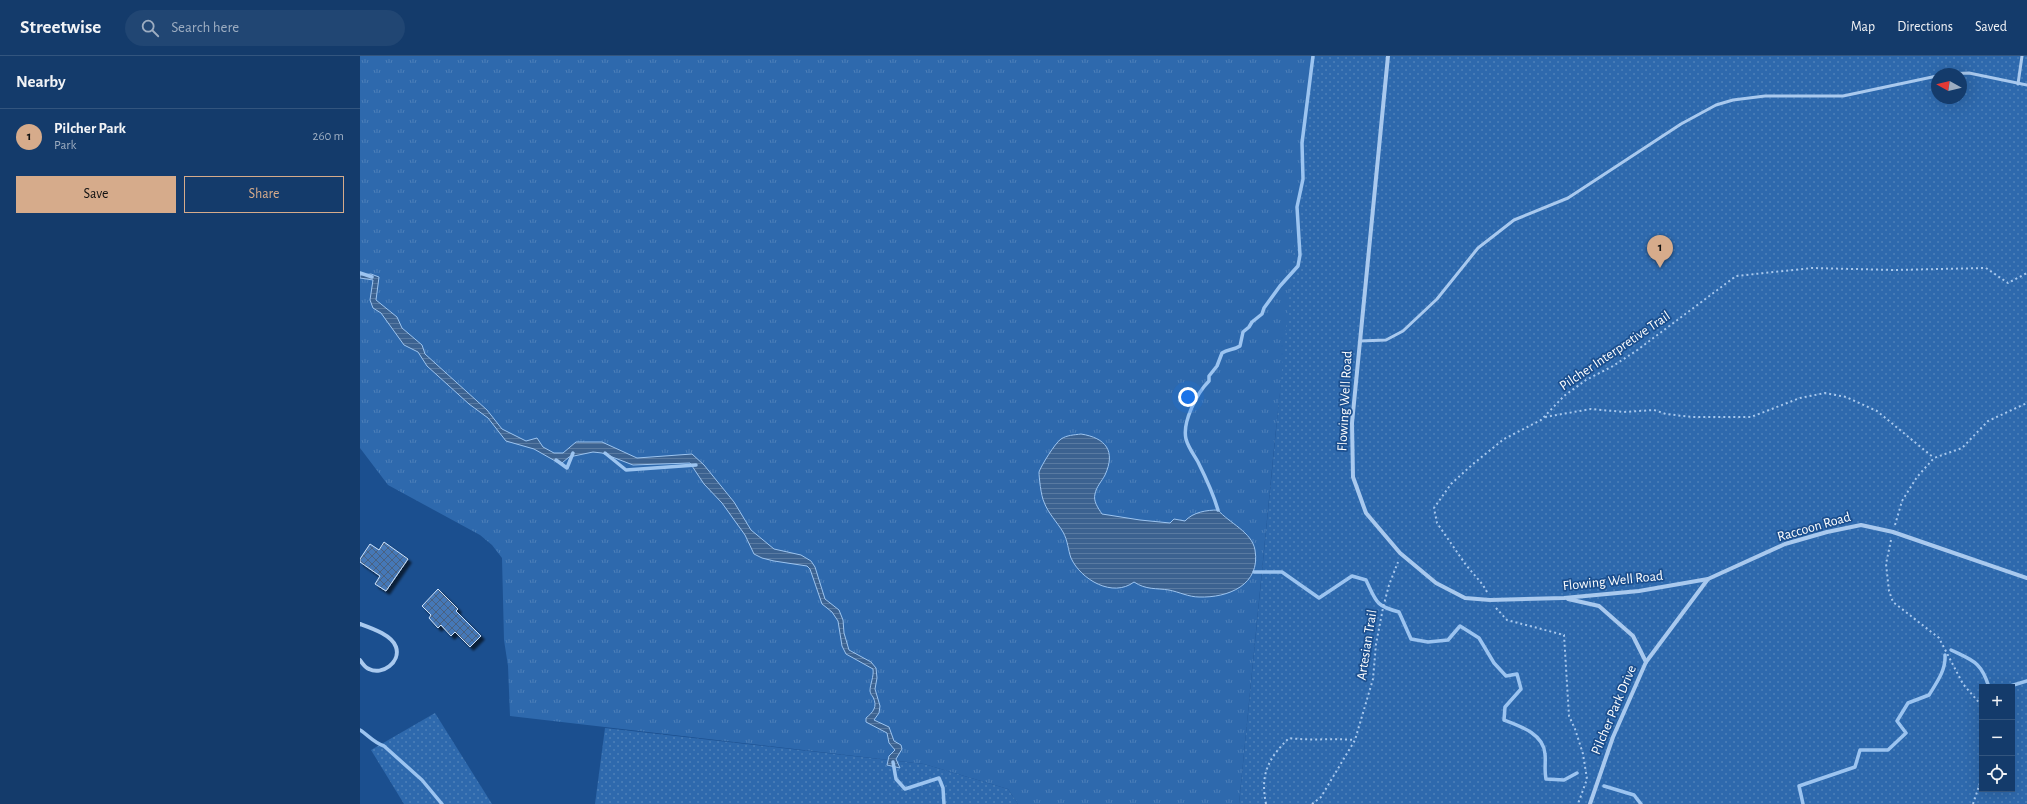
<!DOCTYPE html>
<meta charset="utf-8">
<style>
body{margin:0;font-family:"Alegreya Sans",sans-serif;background:#214673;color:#f1f3f6}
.controls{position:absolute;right:12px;bottom:12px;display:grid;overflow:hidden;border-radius:0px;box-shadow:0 4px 16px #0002}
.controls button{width:36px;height:36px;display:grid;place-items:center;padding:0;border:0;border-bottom:1px solid #33557e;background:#143b6b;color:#f1f3f6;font:20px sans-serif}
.compass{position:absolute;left:1571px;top:12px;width:36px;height:36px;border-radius:50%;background:#143b6b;box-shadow:0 4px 16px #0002;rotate:278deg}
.you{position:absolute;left:828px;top:341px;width:14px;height:14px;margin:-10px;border:3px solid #fff;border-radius:50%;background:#1a73e8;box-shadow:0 0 0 6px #1a73e833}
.badge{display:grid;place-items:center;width:26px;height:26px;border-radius:50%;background:#d6ab8b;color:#111;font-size:13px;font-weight:700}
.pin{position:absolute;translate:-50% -33px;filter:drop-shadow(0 1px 2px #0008)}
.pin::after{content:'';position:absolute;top:21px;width:14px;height:12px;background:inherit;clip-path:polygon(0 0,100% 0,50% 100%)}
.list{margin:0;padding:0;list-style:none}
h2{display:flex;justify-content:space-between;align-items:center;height:52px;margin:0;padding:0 16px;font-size:17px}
h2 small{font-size:13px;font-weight:400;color:#9dadc1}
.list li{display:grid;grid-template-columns:26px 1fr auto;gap:12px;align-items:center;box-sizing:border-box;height:56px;padding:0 16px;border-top:1px solid #33557e}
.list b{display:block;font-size:15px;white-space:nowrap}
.list p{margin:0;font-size:13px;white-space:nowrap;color:#9dadc1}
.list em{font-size:13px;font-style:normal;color:#9dadc1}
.actions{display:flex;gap:8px;padding:12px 16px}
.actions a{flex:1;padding:9px 0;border:1px solid #d6ab8b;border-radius:0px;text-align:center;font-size:14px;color:#d6ab8b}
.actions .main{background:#d6ab8b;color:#111}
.icon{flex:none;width:22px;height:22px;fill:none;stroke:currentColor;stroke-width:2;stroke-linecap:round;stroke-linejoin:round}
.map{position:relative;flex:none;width:1667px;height:748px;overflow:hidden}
header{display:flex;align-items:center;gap:24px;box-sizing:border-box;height:56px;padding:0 20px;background:#143b6b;border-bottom:1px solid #33557e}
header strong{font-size:19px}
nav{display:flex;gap:22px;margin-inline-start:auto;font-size:14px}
.search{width:280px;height:36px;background:#214673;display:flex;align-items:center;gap:10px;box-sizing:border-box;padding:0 14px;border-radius:22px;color:#9dadc1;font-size:15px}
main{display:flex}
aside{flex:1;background:#143b6b}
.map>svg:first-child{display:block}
.grass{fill:url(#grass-tufts)}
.park{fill:url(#park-dots);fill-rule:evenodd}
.water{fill:url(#water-rules);stroke:#9cc4f0}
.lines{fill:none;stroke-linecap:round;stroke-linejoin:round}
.stream{stroke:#9cc4f0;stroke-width:3.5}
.building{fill:url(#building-cross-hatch);stroke:#cfe3fa;filter:url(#shadow)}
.path{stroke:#a9c9ee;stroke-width:2;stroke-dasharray:2 3;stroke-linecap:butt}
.lane{stroke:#a9c9ee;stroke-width:3}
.street{stroke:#a9c9ee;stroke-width:4}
.labels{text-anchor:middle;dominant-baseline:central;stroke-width:3.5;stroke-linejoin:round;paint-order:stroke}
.street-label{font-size:14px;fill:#fff;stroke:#1b4f8f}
</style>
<header>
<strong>Streetwise</strong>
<div class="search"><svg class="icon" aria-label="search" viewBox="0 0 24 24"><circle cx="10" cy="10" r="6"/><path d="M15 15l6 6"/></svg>Search here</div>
<nav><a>Map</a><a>Directions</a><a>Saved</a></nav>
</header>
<main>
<aside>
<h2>Nearby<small></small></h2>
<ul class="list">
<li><span class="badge">1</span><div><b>Pilcher Park</b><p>Park</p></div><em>260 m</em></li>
</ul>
<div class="actions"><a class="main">Save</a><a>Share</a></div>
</aside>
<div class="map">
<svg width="1667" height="748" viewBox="0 0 1667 748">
<defs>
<pattern id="grass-tufts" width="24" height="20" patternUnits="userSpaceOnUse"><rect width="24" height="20" fill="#2e69ad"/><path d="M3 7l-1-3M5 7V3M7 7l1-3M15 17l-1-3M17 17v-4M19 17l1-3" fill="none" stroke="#4d80b9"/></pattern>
<pattern id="park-dots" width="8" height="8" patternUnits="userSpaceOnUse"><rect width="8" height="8" fill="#2e69ad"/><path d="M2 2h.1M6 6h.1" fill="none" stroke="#4d80b9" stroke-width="1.8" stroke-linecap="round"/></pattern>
<pattern id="water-rules" width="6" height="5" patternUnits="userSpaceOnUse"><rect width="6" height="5" fill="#3c6290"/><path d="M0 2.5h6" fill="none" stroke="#597aa1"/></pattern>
<pattern id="building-cross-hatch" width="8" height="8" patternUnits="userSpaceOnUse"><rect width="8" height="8" fill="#4478b7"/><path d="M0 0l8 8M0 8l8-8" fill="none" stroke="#486282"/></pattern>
<filter id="shadow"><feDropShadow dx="3.5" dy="3.5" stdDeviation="1" flood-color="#0009"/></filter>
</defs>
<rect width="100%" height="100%" fill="#1b4f8f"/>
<polygon class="grass" points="0,0 957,0 915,382 879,748 658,748 648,733 564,708 150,660 148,610 144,584 142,502 132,489 120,479 28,429 0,392"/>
<g class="park">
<path d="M953 0H1667V748H879ZM1577 18H1601V42H1577ZM1622 631H1652V733H1622Z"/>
<polygon points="75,657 132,748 44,748 11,694"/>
<polygon points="245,672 564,708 648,733 658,748 235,748"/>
</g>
<g class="water">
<path d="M11 218 19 221 16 244 37 261 42 272 62 289 65 298 127 354 142 373 166 385 177 382 183 391 194 397H203L216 386H242L277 402 332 398 344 409 374 446 391 474 414 493 441 499 451 505 455 511 465 543 479 554 483 564 484 577 489 594 511 606 516 612 517 622 515 633 520 650 519 657 514 664 529 671 534 685 541 689 542 693 536 703 540 712 527 709 529 700 535 694 529 687 527 677 506 666V662C513 656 518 651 513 641 511 638 511 639 510 635 510 628 514 621 513 613L486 598 482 590 478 565 472 556 462 548 450 513 447 510 414 505 402 502 394 498 385 479 362 447 344 428 330 407 273 409 242 397 233 396 209 401 202 407 197 406 174 393 146 385 128 362 109 348 67 310 58 296 44 289 21 257 13 252 10 244 13 224 0 222V219Z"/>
<path d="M721 378C746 382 756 395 745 419 742 425 736 431 735 438 733 445 738 452 742 458L780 464 810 467 814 463 825 465C833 456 847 454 858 454 869 467 892 476 895 494 901 529 868 542 839 541 829 541 819 536 809 534 796 532 786 534 774 526 753 542 721 524 711 502 708 494 708 485 703 476 697 466 688 457 684 446 681 440 679 421 679 416 681 410 695 387 701 383 707 379 714 379 721 378Z"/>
</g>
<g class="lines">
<g class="stream">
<polyline points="0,217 12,221"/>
<polyline points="245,397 266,414 336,409"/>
<polyline points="196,404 207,412 213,397"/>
<path d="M858 454C853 437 846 422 838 406 834 399 828 391 826 383 822 366 837 337 849 325V320L857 310 862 297C868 293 874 294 880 290L883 276 889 271 892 266 902 258 904 252 920 230 938 210 940 199 937 151 943 123 942 87 953 0"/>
<path d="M894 516H922L959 542 992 520 1006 524C1016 545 1015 550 1039 556L1051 583 1068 586 1088 584 1100 570 1119 582 1134 607 1146 620 1157 618 1161 633 1145 651 1144 664C1160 670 1184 678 1185 698 1186 706 1184 714 1186 723L1204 724 1217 717"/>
<path d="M1591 594C1614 605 1621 606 1629 631"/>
<polyline points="1647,631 1667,625"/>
<path d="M0 674C8 679 14 687 24 690L62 724 82 748"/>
<polyline points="533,706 536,723 545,733 579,722 583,732 584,748"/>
<polyline points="1244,730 1274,739 1281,748"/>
<path d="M1443 748 1439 730 1495 711 1500 694H1528L1546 677 1537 665 1548 647 1569 639C1577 626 1586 614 1585 599"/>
</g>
</g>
<g class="building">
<polygon points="24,486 48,503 26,535 15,528 20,520 0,506 0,503 10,488 19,494"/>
<polygon points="78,533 98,553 96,555 121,580 110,591 95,576 91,580 81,569 78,572 69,562 71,559 62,550"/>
</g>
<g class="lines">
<g class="path">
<polyline points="1185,361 1231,353 1264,356 1294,354 1306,358 1332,361 1391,361 1440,342 1465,337 1486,341 1517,355 1574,402"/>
<polyline points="1535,469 1542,445 1557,421 1574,402 1602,392 1628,365 1667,347"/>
<polyline points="1531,484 1526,508 1529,535 1533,546 1579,582 1603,628 1622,650"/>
<polyline points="1127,536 1123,529 1106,509 1077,467 1074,452 1091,428 1113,408 1144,383 1181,364 1204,340 1226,324 1253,310 1276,295 1376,220 1452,212 1534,214 1626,212 1648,227 1667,217"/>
<polyline points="1136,552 1147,564 1204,579 1209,660 1215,673 1223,698 1227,723 1218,748"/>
<path d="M906 748C900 718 908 703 929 682 952 685 972 682 995 684"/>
<polyline points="952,748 961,741 995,684 1013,623 1016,588 1023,552 1029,529 1038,506"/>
<polyline points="1613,748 1622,721"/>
</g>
<g class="lane">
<polyline points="1584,18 1609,17 1667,29"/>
<polyline points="1658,28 1662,0"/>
<polyline points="1000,285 1026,284 1043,275 1077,243 1118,192 1154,164 1208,142 1321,68 1356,49 1373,44 1405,40 1483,40 1577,20"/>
</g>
<g class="street">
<polyline points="1028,0 992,367 993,421 1006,457 1040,497 1076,527 1105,542 1130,544 1204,542 1279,535 1348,523"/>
<polyline points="1208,543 1239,550 1273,580 1286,606 1253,681 1230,748"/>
<path d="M0 568C11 572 32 579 36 591 41 606 22 620 9 613 6 612 2 607 0 604"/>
<polyline points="1286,606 1348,523 1425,488 1467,476 1501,469 1533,476 1667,522"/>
</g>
</g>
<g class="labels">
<g class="street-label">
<text transform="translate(1255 295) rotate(-34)">Pilcher Interpretive Trail</text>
<text transform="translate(985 345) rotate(-87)">Flowing Well Road</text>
<text transform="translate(1454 471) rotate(-16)">Raccoon Road</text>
<text transform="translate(1253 525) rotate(-6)">Flowing Well Road</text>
<text transform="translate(1007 589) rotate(-81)">Artesian Trail</text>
<text transform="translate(1254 654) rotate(-67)">Pilcher Park Drive</text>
</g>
</g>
</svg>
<div class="controls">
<button>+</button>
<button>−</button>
<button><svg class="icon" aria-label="locate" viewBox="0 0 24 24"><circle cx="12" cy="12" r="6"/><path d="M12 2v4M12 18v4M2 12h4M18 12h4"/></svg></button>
</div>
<svg class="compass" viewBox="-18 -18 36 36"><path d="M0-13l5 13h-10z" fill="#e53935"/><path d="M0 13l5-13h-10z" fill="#9dadc1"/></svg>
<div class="you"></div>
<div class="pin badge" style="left:1300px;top:212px">1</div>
</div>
</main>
